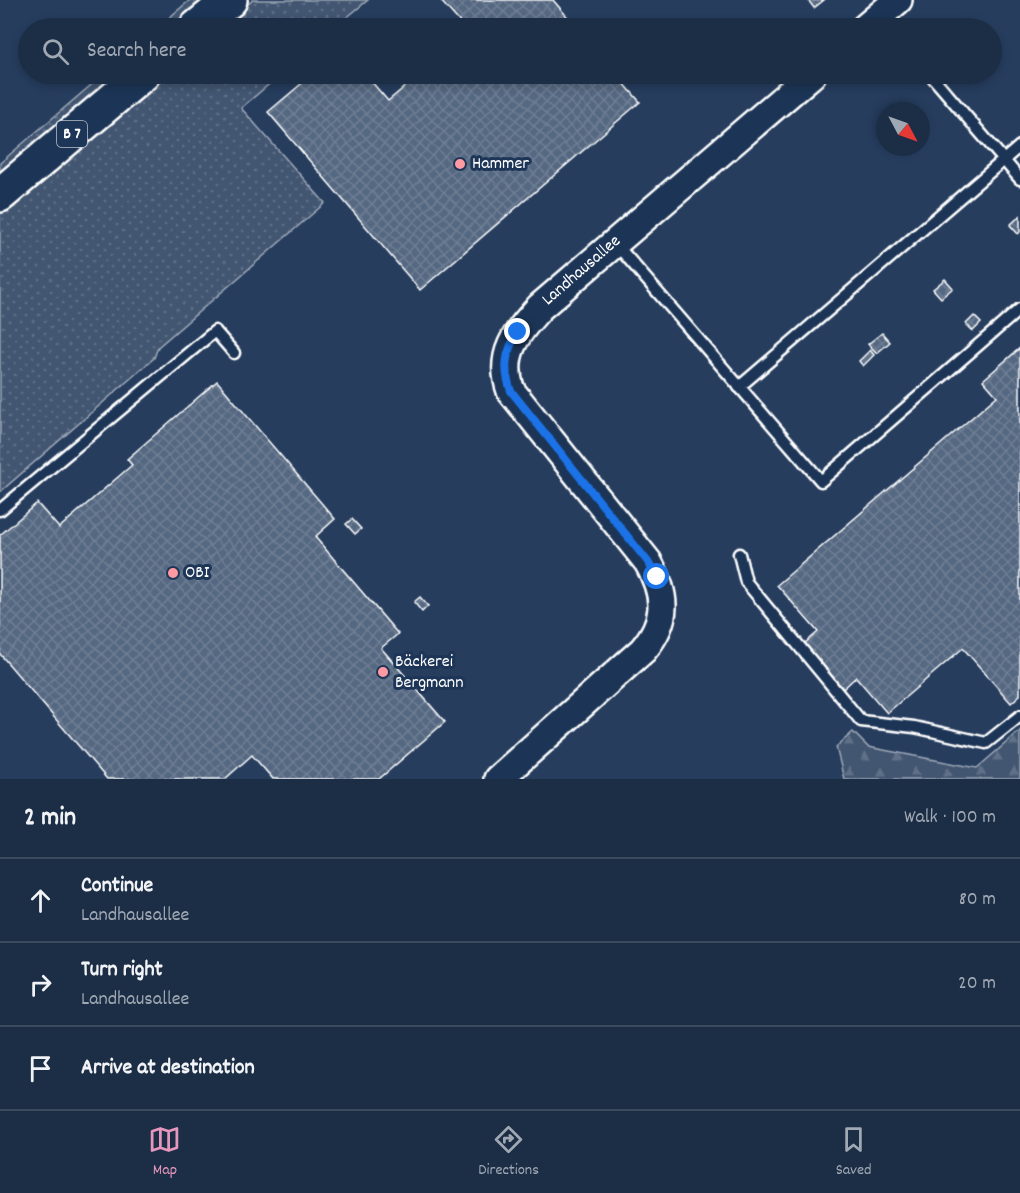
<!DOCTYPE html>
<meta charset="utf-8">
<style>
body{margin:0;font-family:Dekko,sans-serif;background:#25364d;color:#f1f3f6}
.compass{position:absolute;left:876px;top:102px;width:54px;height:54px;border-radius:50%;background:#1c2e46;box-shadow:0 3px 9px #0003;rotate:131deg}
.stop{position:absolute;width:18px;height:18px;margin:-14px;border:4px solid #1a73e8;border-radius:50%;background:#fff}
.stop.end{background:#1a73e8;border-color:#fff;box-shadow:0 2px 6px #0008}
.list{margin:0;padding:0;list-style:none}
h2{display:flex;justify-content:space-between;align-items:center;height:78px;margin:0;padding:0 24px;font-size:26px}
h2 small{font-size:20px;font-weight:400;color:#a0a8b3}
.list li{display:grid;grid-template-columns:39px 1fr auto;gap:18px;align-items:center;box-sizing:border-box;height:84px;padding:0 24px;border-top:2px solid #3a4a5f}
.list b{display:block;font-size:22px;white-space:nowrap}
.list p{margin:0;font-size:20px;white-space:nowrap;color:#a0a8b3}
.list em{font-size:20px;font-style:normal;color:#a0a8b3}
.icon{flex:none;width:33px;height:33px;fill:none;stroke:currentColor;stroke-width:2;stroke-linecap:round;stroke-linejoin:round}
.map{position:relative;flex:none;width:1020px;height:779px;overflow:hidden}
.search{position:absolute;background:#1c2e46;box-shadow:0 3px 9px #0003;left:18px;right:18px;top:18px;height:66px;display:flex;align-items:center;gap:15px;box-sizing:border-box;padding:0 21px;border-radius:33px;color:#a0a8b3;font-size:22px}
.sheet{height:330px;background:#1c2e46}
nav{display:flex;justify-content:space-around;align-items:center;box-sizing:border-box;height:84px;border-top:2px solid #3a4a5f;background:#1c2e46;font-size:16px;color:#a0a8b3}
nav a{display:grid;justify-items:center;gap:3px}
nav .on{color:#e797bd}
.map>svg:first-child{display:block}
.grass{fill:url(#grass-dots);stroke:#a0aab8;stroke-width:1.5}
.forest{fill:url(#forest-firs);stroke:#a0aab8;stroke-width:1.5}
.building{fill:url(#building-cross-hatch);stroke:#fff;stroke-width:1.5}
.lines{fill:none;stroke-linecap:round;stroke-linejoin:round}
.service-casing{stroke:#fff;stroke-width:15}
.tertiary-casing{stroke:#fff;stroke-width:32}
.primary-casing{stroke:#fff;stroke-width:38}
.service{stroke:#1d3557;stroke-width:10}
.tertiary{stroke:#1d3557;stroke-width:27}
.primary{stroke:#1d3557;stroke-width:33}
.route{stroke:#1a73e8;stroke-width:8}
.poi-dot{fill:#ff9aa2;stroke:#1d3557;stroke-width:2}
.labels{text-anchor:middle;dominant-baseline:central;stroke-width:6;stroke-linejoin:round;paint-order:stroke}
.shield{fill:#1d3557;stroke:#bbc2cd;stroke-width:1.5}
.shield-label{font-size:16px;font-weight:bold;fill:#fff}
.poi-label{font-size:18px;fill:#fff;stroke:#1d3557;text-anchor:start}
.street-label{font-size:18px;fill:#fff;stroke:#1d3557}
</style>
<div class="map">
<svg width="1020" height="779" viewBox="0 0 1020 779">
<defs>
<pattern id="grass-dots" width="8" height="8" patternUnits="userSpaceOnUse" patternTransform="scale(1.5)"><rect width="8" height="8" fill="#425672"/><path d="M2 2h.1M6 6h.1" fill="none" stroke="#5e6f87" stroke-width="1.8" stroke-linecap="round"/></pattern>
<pattern id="forest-firs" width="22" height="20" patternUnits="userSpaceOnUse" patternTransform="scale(1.5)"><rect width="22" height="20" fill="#425672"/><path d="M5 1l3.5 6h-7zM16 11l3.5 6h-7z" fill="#5e6f87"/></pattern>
<pattern id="building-cross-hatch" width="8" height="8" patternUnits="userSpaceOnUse" patternTransform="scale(1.5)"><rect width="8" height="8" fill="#556781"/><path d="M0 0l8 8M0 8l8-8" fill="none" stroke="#6e7e94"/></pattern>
</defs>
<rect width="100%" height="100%" fill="#263d5e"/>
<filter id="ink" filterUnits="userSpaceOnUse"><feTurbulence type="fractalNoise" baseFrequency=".0167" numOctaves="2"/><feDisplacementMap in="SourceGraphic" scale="12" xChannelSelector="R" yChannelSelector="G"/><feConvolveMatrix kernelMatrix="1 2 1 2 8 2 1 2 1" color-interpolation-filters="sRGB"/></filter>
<g filter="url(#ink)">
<g class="grass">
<polygon points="190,0 212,0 178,28 157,28"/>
<polygon points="253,0 368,0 334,28 220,28"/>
<polygon points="104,74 126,74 0,181 0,163"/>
<polygon points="168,74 281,74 241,108 325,203 158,347 154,358 0,492 0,211"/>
</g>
<polygon class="forest" points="1020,731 1020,779 844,779 836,747 853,732 868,747 977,768"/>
<g class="building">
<polygon points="440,0 553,0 577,28 465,28"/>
<polygon points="808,0 824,0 814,8"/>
<polygon points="313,74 365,74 388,101 420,74 616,74 640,102 420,290 268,112"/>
<polygon points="1020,216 1020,232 1018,234 1010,225"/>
<polygon points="945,279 953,288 941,298 933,289"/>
<polygon points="974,316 981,323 973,331 966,324"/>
<polygon points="882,333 890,342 877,353 868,344"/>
<polygon points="1020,348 1020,695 1011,703 963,648 887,713 856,677 843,689 804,644 818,632 777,585 997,396 983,380"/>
<polygon points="870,350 874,355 863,366 859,361"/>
<polygon points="217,381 335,519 315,537 398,634 381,648 445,722 379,779 273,779 252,755 225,779 107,779 0,654 0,535 37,503 59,528 132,465 127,459"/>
<polygon points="352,519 361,529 355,534 346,524"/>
<polygon points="420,597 428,606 422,612 414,602"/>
</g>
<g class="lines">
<g class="service-casing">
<g id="service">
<polyline points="930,74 1020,179"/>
<polyline points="615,243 821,481 1020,309"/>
<polyline points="739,387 1020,146"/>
<polyline points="0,510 215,331 234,353"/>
<polyline points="739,554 746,582 861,721 914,727 986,743 1020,716"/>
</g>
</g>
<g class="tertiary-casing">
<g id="tertiary">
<polyline points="865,28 898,0"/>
<path d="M498 779 643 650C668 620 667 596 648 562L511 391C498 355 516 333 540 307L812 74"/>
</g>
</g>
<g class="primary-casing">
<g id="primary">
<polyline points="196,28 230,0"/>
<polyline points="0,195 143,74"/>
</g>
</g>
<use href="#service" class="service"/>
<use href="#tertiary" class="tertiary"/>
<use href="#primary" class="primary"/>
</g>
</g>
<g class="lines" filter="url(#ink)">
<path class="route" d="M518 332C505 352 503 369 511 391L648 562 657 577"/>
</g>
<g class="poi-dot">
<circle cx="460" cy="164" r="6"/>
<circle cx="173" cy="573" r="6"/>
<circle cx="383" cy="672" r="6"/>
</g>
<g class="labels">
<rect class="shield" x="57" y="121" width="30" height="26" rx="4.5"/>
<g class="shield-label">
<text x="72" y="134">B 7</text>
</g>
<g class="poi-label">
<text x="472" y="164">Hammer</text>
<text x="185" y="573">OBI</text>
<text x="395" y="662">Bäckerei<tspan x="395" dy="21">Bergmann</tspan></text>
</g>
<g class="street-label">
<text transform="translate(582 271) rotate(-41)">Landhausallee</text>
</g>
</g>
</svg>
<svg class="compass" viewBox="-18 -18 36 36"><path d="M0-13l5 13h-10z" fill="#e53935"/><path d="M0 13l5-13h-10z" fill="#a0a8b3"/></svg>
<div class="stop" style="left:657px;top:577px"></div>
<div class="stop end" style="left:518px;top:332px"></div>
<div class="search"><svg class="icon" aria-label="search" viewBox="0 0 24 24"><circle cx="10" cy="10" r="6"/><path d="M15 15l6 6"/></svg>Search here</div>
</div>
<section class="sheet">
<h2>2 min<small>Walk · 100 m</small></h2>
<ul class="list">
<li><svg class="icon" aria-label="ahead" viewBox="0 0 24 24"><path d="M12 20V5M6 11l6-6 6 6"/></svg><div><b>Continue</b><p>Landhausallee</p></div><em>80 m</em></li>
<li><svg class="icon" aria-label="right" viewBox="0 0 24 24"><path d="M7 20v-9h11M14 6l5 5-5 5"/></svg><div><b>Turn right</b><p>Landhausallee</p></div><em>20 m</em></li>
<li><svg class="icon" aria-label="arrive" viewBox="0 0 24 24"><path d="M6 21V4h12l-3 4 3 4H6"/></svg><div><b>Arrive at destination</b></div></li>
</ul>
</section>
<nav>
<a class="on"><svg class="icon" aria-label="map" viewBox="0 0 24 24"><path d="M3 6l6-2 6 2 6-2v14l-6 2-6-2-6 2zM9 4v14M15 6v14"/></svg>Map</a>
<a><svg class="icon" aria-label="directions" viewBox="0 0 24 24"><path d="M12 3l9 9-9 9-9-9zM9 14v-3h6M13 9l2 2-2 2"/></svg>Directions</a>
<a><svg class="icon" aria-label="saved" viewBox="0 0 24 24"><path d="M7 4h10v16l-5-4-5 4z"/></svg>Saved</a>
</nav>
